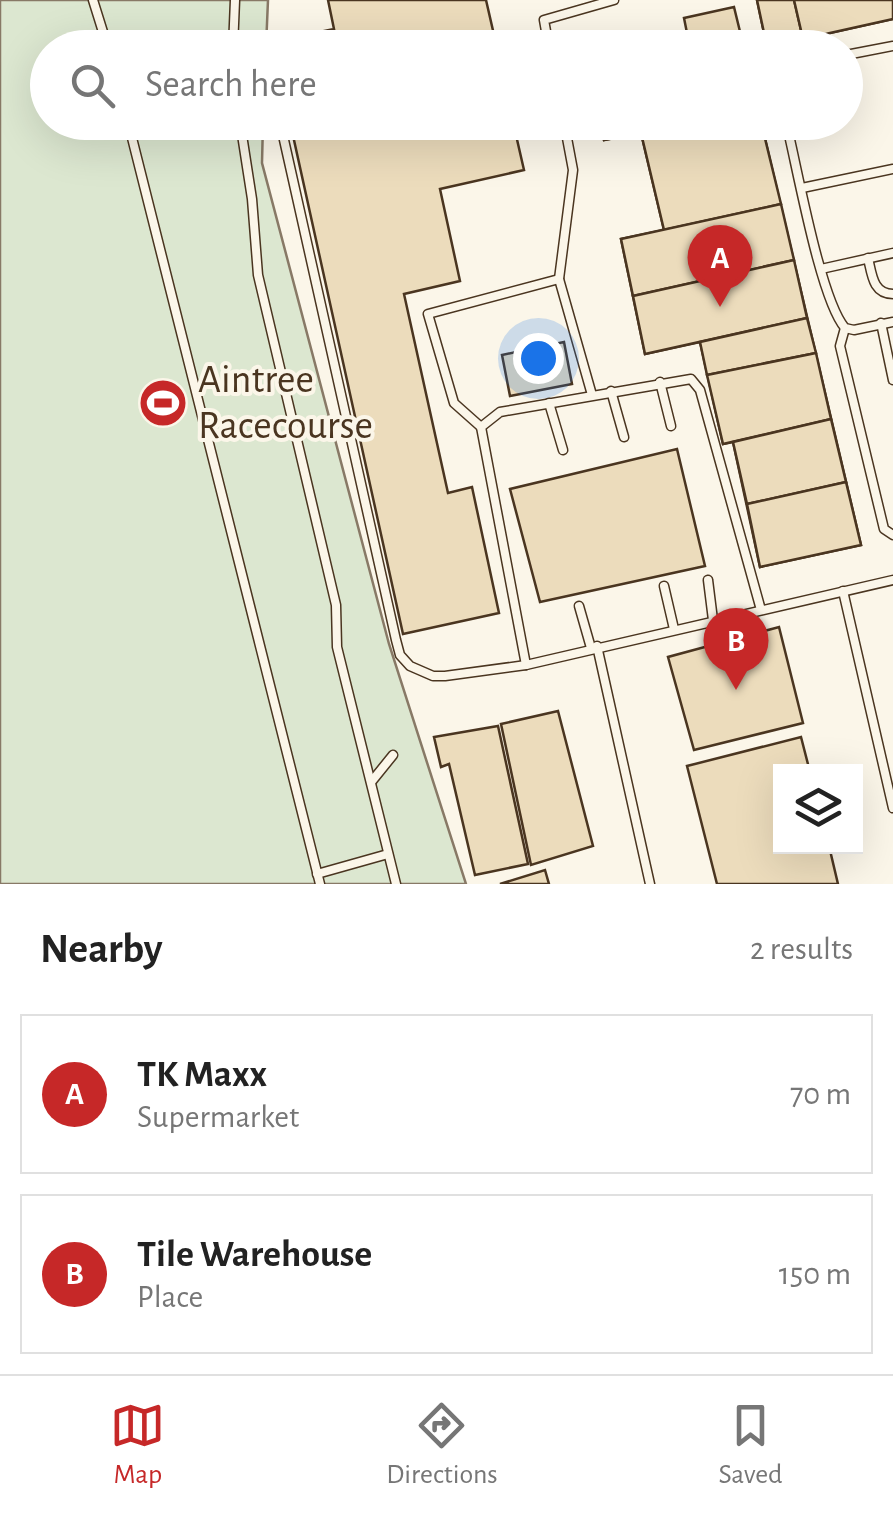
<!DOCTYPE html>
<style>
body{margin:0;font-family:"Alegreya Sans",sans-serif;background:#f6f6f6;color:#222}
.controls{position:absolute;right:30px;bottom:30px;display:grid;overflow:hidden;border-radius:0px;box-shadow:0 10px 40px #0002}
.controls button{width:90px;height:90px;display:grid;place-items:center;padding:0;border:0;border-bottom:2px solid #e0e0e0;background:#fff;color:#222;font:50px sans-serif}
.you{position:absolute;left:538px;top:358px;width:35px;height:35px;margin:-25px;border:8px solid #fff;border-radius:50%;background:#1a73e8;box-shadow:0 0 0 15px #1a73e833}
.badge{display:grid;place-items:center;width:65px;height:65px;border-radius:50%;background:#c62828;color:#fff;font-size:32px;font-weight:700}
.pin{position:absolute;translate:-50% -82px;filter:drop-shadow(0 2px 5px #0008)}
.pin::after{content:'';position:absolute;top:52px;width:35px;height:30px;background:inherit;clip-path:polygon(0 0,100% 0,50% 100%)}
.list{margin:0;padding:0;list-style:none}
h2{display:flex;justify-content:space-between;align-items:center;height:130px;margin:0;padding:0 40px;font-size:42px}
h2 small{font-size:32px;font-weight:400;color:#767676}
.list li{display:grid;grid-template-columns:65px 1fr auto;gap:30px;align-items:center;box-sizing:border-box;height:160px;margin:0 20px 20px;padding:0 20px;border:2px solid #e0e0e0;border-radius:0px}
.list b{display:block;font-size:38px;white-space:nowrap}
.list p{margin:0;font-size:32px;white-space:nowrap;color:#767676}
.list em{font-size:32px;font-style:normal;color:#767676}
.icon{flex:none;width:55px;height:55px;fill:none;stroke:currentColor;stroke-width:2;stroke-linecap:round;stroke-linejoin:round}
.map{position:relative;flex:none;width:893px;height:884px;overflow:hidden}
.search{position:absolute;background:#fff;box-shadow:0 10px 40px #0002;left:30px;right:30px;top:30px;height:110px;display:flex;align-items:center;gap:25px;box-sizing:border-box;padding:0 35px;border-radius:55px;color:#767676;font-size:38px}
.sheet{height:490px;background:#fff}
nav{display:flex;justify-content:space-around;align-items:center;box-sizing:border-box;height:140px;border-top:2px solid #e0e0e0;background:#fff;font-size:28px;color:#767676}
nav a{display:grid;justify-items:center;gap:5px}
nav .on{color:#c62828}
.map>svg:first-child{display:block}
.green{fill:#dce7d0;stroke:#887966;stroke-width:2.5}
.building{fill:#ecdcbc;stroke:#4a3520;stroke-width:2.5}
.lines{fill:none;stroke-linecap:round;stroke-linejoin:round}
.service-casing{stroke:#4a3520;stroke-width:11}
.service{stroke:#fbf6e9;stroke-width:8}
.labels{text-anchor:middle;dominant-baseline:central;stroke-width:8;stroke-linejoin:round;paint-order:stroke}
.poi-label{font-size:40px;fill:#4a3520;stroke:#fbf6e9;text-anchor:start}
</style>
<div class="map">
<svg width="893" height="884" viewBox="0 0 893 884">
<rect width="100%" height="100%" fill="#fbf6e9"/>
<polygon class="green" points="0,0 268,0 266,47 48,48 48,122 263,123 262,163 389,644 466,884 0,884"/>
<g class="building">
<polygon points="328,0 486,0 497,48 307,48 305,35 334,29"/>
<polygon points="757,0 893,0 893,19 767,47"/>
<polygon points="757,0 794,0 803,39 767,47"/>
<polygon points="794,0 893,0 893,19 803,39"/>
<polygon points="734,7 744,48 664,48 663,43 688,38 684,18"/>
<polygon points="741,34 744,48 682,48"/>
<polygon points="290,122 513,122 524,170 440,189 460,281 404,294 448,493 472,487 499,613 403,634"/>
<polygon points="600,122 761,122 861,545 760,567 733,442 723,444 700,342 645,354 621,239 664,230 641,133 604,140"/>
<polygon points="600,122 761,122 781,204 664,230 641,133 604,140"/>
<polygon points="781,204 794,260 633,296 621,239"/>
<polygon points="794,260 807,318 645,354 633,296"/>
<polygon points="807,318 816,353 707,375 700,342"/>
<polygon points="564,342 572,384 510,396 502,355"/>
<polygon points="816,353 831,419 723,444 707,375"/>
<polygon points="831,419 846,482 747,504 733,442"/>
<polygon points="677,449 705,566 540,602 510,489"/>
<polygon points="846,482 861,545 760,567 747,504"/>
<polygon points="779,627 803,723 694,750 668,657"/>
<polygon points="558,711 593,846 531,865 501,724"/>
<polygon points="498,726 528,864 475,875 449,764 441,767 434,737"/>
<polygon points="801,737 810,772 780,772 780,846 829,846 838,884 717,884 687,766"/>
<polygon points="545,870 549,884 500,884"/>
</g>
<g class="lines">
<g class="service-casing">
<g id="service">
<polyline points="93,0 108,48"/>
<polyline points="233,48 235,0"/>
<polyline points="549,48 544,20 614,0"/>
<polyline points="846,55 893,46"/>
<polyline points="128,122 320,884"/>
<polyline points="240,122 252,199 258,275 336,605 337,647 396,884"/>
<polyline points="280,122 396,640 400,655 410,666 433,676 445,676 526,665 893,580"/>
<polyline points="564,122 573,170 559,279 592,395"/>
<path d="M786 122C797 166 820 299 845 328L854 330 893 322"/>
<polyline points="802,188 893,169"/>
<path d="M868 258C872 275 873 294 893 294"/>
<polyline points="821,269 893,253"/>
<polyline points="881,323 893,380"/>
<polyline points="845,328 840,346 884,529 893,535"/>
<polyline points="660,382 671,426"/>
<polyline points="611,391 624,437"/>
<polyline points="549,403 563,450"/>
<polyline points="481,427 454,403 428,314 559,279"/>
<polyline points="708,580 713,620"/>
<polyline points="664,586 674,629"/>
<polyline points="843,591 893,808"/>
<polyline points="579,606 591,648"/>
<polyline points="597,646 650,884"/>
<polyline points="526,665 481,427 500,412 691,379 700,390 761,610"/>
<polyline points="372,781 393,755"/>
<polyline points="317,874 388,854"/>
</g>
</g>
<use href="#service" class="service"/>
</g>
<defs>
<g id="stadium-disc" transform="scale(2.5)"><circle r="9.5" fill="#c62828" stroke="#fbf6e9"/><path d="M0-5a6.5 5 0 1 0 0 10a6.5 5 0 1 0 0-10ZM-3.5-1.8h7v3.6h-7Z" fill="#fff"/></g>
</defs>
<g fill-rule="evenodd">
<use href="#stadium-disc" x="163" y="403"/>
</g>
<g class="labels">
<g class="poi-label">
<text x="198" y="380">Aintree<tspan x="198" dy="46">Racecourse</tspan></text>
</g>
</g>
</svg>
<div class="controls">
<button><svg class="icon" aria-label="layers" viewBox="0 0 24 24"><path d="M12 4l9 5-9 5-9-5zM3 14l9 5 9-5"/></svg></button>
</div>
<div class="you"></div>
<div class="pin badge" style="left:720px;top:307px">A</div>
<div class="pin badge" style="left:736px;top:690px">B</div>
<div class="search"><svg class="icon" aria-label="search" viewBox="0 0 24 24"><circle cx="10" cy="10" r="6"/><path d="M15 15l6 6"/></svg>Search here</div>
</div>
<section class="sheet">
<h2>Nearby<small>2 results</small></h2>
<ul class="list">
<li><span class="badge">A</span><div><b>TK Maxx</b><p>Supermarket</p></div><em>70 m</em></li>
<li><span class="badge">B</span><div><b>Tile Warehouse</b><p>Place</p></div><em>150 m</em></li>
</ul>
</section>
<nav>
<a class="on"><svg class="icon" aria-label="map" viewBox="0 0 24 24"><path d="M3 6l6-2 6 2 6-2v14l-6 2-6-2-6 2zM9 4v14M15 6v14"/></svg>Map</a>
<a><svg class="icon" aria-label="directions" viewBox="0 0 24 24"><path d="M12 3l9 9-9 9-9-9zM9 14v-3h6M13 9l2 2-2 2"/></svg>Directions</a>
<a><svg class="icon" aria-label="saved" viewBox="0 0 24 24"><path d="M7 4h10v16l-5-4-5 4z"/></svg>Saved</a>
</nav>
